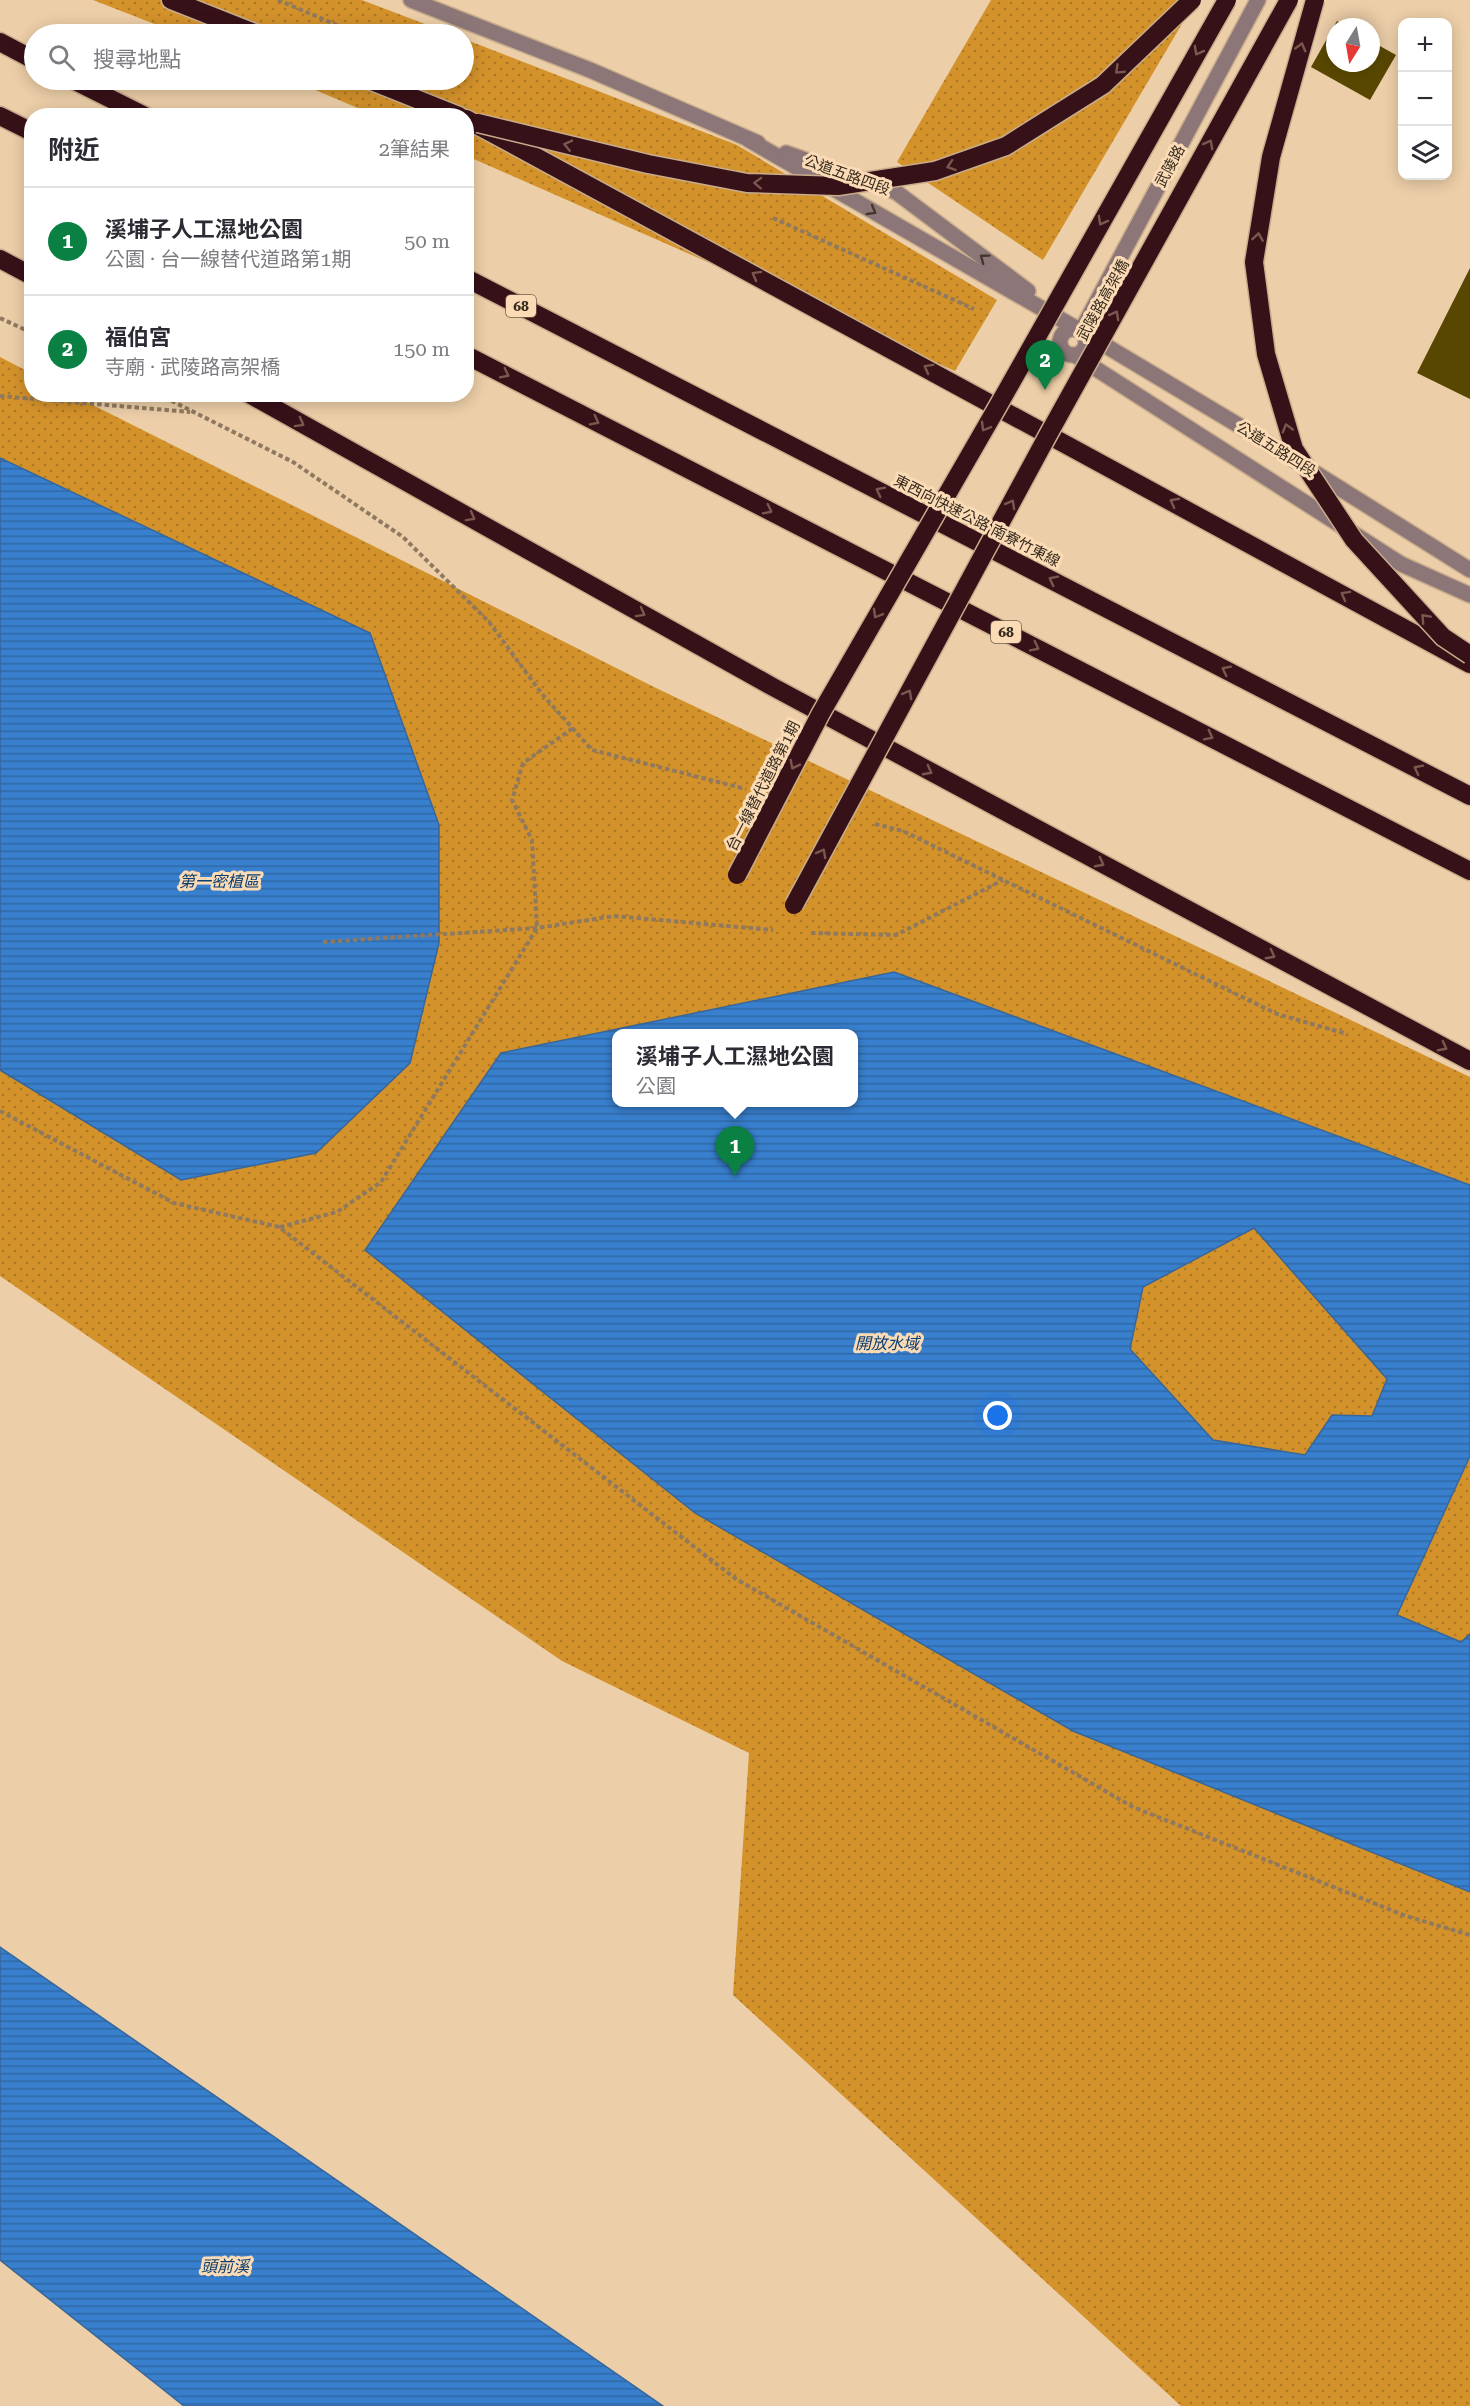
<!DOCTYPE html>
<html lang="zh-TW">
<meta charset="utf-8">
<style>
body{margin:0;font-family:"Roboto Serif","Noto Sans TC",serif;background:#f2f2f3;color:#2b2b33}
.controls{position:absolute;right:18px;top:18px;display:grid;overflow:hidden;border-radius:12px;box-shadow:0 3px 15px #0003}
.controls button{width:54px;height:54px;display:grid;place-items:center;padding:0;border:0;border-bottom:2px solid #e1e1e2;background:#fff;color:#2b2b33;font:30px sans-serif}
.compass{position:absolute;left:1326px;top:18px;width:54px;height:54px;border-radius:50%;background:#fff;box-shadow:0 3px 15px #0003;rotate:191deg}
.you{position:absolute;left:998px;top:1416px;width:21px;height:21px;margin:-15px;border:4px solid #fff;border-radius:50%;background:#1a73e8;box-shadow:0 0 0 9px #1a73e833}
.badge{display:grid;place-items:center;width:39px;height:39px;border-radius:50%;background:#0b8043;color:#fff;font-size:20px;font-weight:700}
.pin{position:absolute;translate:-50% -50px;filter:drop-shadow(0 2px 3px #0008)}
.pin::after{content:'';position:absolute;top:32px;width:21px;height:18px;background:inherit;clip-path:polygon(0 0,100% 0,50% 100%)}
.popup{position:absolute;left:612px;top:1029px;width:246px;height:78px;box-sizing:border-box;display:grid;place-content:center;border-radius:12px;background:#fff;filter:drop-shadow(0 2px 4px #0005);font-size:20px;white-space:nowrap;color:#7c7c81}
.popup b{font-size:22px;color:#2b2b33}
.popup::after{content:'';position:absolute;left:50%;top:100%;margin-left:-12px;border:12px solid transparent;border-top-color:#fff}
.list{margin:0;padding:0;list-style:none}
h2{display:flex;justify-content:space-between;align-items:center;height:78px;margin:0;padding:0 24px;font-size:26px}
h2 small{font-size:20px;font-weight:400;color:#7c7c81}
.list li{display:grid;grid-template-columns:39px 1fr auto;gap:18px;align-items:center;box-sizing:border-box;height:108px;padding:0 24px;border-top:2px solid #e1e1e2}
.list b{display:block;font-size:22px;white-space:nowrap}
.list p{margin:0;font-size:20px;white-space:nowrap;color:#7c7c81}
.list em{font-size:20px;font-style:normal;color:#7c7c81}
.icon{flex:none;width:33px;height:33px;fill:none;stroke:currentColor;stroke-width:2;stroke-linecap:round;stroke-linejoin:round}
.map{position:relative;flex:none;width:1470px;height:2406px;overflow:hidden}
.search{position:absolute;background:#fff;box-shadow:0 3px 15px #0003;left:24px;top:24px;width:450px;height:66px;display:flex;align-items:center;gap:15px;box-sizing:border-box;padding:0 21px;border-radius:33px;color:#7c7c81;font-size:22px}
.panel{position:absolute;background:#fff;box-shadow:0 3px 15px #0003;left:24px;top:108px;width:450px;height:294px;border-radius:24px}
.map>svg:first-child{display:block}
.grass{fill:url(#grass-dots);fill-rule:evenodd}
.water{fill:url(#water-rules);stroke:#386698;stroke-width:1.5;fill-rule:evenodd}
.building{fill:#584700}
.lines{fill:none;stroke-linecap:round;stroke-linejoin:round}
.minor-casing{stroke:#c8ad8c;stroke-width:18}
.highway-casing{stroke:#c8ad8c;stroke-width:21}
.path{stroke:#8f7a60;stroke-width:4;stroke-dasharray:4.5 3;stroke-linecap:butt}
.minor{stroke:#8c7678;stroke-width:15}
.highway{stroke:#371118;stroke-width:18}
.highway-bridge-casing{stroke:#c8ad8c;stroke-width:21;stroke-linecap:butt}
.highway-bridge{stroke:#371118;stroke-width:18}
.oneway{stroke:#7b584f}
.oneway2{stroke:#44362b}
.labels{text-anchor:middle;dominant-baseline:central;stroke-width:6;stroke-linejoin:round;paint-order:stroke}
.shield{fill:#fadbb5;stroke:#72604b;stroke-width:1.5}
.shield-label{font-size:14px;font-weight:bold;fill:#372b1d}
.street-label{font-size:15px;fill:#372b1d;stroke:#fadbb5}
.water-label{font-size:16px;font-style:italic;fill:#0a3d70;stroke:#fadbb5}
</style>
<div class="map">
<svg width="1470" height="2406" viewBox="0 0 1470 2406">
<defs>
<pattern id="grass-dots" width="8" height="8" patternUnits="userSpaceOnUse" patternTransform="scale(1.5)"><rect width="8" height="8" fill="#d4922b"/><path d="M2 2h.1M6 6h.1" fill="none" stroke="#ad7724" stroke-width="1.8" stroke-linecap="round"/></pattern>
<pattern id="water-rules" width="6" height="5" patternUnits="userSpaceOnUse" patternTransform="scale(1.5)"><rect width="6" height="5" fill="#387fcd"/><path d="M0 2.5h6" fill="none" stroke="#3068a6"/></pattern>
</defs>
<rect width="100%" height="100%" fill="#eccea8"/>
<g class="grass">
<polygon points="93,0 362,0 451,34 180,34"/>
<polygon points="991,0 1196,0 1043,260 897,162"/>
<polygon points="464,39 737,145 997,300 955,371 467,156 466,116 374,115 292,80 464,80"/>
<path d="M0 357 31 373 32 394 73 395 654 687 1470 1077V2406H1181L733 1995 749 1753 562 1661 0 1276ZM616 1034H854V1102H616Z"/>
</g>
<g class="water">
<polygon points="0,458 370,633 439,825 439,943 410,1063 316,1153 181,1180 0,1070"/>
<path d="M894 972 1470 1185V1456L1397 1615 1461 1642 1470 1634V1892L1073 1731 695 1513 365 1250 501 1053ZM616 1034H854V1102H616ZM1254 1228 1387 1379 1372 1416 1332 1415 1305 1455 1213 1440 1130 1349 1143 1287Z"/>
<polygon points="0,1947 663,2406 184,2406 0,2260"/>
</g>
<g class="building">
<polygon points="1337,21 1347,27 1335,27 1335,63 1371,63 1371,41 1396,55 1370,100 1311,67"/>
<polygon points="1470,268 1470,399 1417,373"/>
</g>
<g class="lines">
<g class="minor-casing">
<g id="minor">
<polyline points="411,0 590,70 758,143"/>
<polyline points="749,140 1081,331 1258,437 1470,570"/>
<polyline points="786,153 896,192 1028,291"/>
<circle cx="1073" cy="342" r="13"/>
<polyline points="1081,331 1258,0"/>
<polyline points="1076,356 1401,564 1470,595"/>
</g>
</g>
<g class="highway-casing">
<g id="highway">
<polyline points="171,0 257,34"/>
<polyline points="0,42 34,60"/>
<polyline points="73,80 145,116"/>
<polyline points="369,80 459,116"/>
<polyline points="0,116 32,132"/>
<polyline points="466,119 1470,664"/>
<polyline points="0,259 32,276"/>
<polyline points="466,278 1470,796"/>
<polyline points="466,355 1470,871"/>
<polyline points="249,394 773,687 1470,1061"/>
</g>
</g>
<g class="path">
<polyline points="278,0 358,34"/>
<polyline points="773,218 974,309"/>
<polyline points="0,318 32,333"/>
<polyline points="158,394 293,462 403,537 489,622 542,694 592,750 746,789"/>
<polyline points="0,396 190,412"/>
<polyline points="875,824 903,831 1277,1014 1347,1034"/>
<polyline points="811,933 896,935 1003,880"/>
<polyline points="323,942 537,928 614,916 773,930"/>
<polyline points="0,1111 174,1203 279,1227 736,1579 1133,1807 1406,1916 1470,1935"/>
<polyline points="280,1227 337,1212 381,1182 537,928 532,840 512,800 523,763 573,728"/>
</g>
<use href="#minor" class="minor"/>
<use href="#highway" class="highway"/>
<g class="highway-bridge-casing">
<g id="highway-bridge">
<polyline points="1315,0 1271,157 1254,262 1266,354 1294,449 1354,540 1443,637 1470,655"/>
<polyline points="478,123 648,164 747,183 838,186 935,171 1006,146 1103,85 1192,0"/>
<polyline points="737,875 821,713 998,406 1227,0"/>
<polyline points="794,905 1048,435 1289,0"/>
</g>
</g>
<use href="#highway-bridge" class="highway-bridge"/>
</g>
<defs><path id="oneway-chevron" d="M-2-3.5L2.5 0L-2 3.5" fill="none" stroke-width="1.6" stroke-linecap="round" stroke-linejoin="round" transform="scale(1.5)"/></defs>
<g class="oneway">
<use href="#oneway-chevron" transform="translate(1301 47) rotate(-75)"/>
<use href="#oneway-chevron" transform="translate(1198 51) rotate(119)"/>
<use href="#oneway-chevron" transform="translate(1119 70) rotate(136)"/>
<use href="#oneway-chevron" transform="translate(1209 144) rotate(-61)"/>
<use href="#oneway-chevron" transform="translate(568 145) rotate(-167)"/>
<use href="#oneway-chevron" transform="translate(951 166) rotate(161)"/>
<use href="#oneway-chevron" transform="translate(758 183) rotate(-178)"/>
<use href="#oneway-chevron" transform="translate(1102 221) rotate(119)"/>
<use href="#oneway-chevron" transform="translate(1258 237) rotate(-81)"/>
<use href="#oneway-chevron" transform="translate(756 275) rotate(-151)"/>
<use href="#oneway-chevron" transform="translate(1115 315) rotate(-61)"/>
<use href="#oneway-chevron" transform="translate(928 368) rotate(-151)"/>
<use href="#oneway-chevron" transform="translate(505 374) rotate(27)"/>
<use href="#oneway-chevron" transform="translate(595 421) rotate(27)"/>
<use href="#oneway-chevron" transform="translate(300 423) rotate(29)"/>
<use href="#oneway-chevron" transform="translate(985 427) rotate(120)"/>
<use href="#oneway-chevron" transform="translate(1287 428) rotate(-106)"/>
<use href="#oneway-chevron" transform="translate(880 491) rotate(-153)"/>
<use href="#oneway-chevron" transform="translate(1174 502) rotate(-152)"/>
<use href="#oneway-chevron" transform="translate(1011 504) rotate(-61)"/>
<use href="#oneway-chevron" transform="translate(768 510) rotate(27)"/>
<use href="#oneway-chevron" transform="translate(471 517) rotate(29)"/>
<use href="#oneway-chevron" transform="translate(1053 580) rotate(-153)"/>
<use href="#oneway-chevron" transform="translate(1345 595) rotate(-151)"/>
<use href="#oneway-chevron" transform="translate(641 613) rotate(29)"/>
<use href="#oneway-chevron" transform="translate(877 614) rotate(120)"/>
<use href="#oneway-chevron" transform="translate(1425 618) rotate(-133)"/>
<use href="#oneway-chevron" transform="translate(1035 647) rotate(27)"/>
<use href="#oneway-chevron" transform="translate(1226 670) rotate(-153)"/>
<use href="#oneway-chevron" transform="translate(908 694) rotate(-61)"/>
<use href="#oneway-chevron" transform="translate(1209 736) rotate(27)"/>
<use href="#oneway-chevron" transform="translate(794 765) rotate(117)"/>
<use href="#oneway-chevron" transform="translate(1418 769) rotate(-153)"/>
<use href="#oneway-chevron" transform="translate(928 771) rotate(28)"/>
<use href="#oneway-chevron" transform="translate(822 853) rotate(-62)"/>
<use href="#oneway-chevron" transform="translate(1100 863) rotate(28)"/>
<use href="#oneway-chevron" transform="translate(1271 955) rotate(28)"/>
<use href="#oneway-chevron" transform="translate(1443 1047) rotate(28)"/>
</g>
<g class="oneway2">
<use href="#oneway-chevron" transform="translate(872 211) rotate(30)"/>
<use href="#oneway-chevron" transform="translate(984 258) rotate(-143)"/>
</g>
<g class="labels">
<g class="shield">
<rect x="506" y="295" width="30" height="22" rx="4.5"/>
<rect x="991" y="621" width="30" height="22" rx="4.5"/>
</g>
<g class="shield-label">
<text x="521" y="306">68</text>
<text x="1006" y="632">68</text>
</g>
<g class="street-label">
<text transform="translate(1170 166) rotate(-62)">武陵路</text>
<text transform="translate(847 175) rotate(20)">公道五路四段</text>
<text transform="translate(1103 300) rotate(-61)">武陵路高架橋</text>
<text transform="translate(1276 449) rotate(32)">公道五路四段</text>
<text transform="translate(977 521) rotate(27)">東西向快速公路 南寮竹東線</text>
<text transform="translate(763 786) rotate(-63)">台一線替代道路第1期</text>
</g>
<g class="water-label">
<text x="219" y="881">第一密植區</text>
<text x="887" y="1343">開放水域</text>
<text x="225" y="2266">頭前溪</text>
</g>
</g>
</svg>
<div class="controls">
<button>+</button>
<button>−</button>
<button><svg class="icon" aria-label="layers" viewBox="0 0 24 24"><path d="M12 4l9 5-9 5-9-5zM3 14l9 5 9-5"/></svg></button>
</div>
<svg class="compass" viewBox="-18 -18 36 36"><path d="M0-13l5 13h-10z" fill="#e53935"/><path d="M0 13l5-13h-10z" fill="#7c7c81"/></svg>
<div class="you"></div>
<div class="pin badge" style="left:735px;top:1176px">1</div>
<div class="popup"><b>溪埔子人工濕地公園</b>公園</div>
<div class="pin badge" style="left:1045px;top:390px">2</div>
<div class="search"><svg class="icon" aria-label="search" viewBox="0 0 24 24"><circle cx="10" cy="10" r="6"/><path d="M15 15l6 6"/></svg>搜尋地點</div>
<section class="panel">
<h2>附近<small>2筆結果</small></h2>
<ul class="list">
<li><span class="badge">1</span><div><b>溪埔子人工濕地公園</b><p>公園 · 台一線替代道路第1期</p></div><em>50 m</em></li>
<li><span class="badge">2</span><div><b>福伯宮</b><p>寺廟 · 武陵路高架橋</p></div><em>150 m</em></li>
</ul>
</section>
</div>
